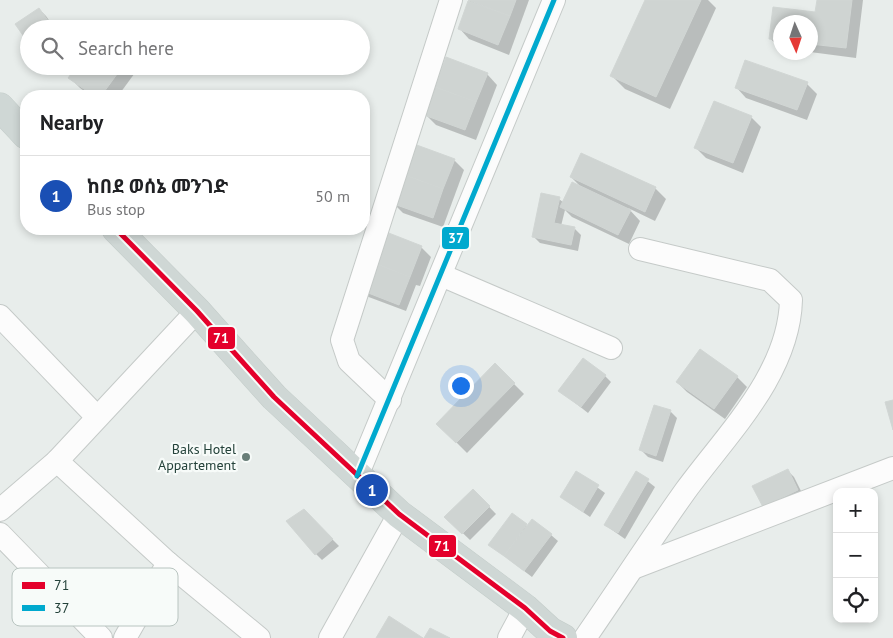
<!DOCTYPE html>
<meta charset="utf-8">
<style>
body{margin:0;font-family:"PT Sans","Noto Sans Ethiopic",sans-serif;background:#f6f6f6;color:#202124}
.controls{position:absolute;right:15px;bottom:15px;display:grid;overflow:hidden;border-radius:10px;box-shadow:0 2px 8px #0003}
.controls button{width:45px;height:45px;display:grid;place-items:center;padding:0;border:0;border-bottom:1px solid #e0e0e0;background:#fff;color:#202124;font:25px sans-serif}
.compass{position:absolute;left:773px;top:15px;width:45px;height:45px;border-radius:50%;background:#fff;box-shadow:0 2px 8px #0003;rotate:177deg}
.you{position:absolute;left:460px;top:385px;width:18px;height:18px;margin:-12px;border:4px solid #fff;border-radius:50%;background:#1a73e8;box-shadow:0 0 0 8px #1a73e833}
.badge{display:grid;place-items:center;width:32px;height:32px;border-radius:50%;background:#0f766e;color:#fff;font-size:16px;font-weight:700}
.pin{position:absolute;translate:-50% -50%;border:2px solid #fff;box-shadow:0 1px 5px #0006}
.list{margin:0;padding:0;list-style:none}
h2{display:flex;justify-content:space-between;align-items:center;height:65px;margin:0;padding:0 20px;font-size:21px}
h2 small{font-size:16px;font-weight:400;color:#757577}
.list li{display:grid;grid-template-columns:32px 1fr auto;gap:15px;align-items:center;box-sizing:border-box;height:80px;padding:0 20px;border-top:1px solid #e0e0e0}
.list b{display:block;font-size:19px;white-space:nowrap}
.list p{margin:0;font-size:16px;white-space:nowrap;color:#757577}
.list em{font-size:16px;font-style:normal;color:#757577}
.icon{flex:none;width:28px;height:28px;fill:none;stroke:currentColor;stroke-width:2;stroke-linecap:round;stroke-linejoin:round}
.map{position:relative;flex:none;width:893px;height:638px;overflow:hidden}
.search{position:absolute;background:#fff;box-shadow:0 2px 8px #0003;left:20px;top:20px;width:350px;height:55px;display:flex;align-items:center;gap:12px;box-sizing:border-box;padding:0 18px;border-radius:28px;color:#757577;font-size:19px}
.panel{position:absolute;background:#fff;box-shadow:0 2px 8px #0003;left:20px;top:90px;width:350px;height:145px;border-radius:20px}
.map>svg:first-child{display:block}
.shadow{fill:#0003}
.building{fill:#cfd4d2;stroke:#d1d6d4}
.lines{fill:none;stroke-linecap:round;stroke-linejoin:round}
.minor-casing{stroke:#c5cac8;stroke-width:24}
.major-casing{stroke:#c3ccc9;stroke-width:29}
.minor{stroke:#fcfcfc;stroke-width:22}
.major{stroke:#cfd7d5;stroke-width:28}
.bus-1-casing{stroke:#f7fbf9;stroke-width:9}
.bus-2-casing{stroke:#f7fbf9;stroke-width:9}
.bus-1{stroke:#e4002b;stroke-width:5}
.bus-2{stroke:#00a9ce;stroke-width:5}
.poi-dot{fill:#697e78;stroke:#f7fbf9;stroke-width:2}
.labels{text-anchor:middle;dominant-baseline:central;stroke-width:4.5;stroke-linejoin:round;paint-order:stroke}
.poi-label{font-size:14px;fill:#24423a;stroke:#f7fbf9;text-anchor:end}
.key{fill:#f7fbf9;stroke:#b8c4c0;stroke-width:1}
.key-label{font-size:14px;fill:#24423a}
.line-badge{stroke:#f7fbf9;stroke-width:2}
.badge-label{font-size:14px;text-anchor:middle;font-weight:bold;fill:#fff}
</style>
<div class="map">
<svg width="893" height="638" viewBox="0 0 893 638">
<rect width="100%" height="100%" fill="#e8edeb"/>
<g class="shadow">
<polygon points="470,0 529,0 509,55 469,39 459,28"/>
<polygon points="646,0 708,0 716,8 670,109 625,89 611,75"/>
<polygon points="818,0 863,0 856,58 810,52 810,22 780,22 780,49 770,38 774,8 816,13"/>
<polygon points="39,9 46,16 55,29 29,29"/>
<polygon points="78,66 140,66 118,96 91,96 80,88 70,78"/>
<polygon points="487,74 497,85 476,140 436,125 426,115"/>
<polygon points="807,84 817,94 807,120 746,98 736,87"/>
<polygon points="751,117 761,127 743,173 706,158 696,148"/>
<polygon points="582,154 655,188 666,199 655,221 628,208 640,221 629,244 572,217 565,210 561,226 575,229 581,235 578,251 540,243 533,236 559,199 564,203 582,188 571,177"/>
<polygon points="454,160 464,170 443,227 403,213 393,203"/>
<polygon points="421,247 431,257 420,286 416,285 406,311 366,296 360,289"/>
<polygon points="495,365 524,394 467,453 448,434"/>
<polygon points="605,376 611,382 588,413 560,391"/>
<polygon points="737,377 747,387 725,419 687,392 677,382"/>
<polygon points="670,411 677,418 663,462 648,457 641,450"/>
<polygon points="787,470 794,477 804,497 764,507"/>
<polygon points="576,472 605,493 590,517 561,497"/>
<polygon points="636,472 655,487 625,539 605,525"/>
<polygon points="473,490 496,514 470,540 446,517"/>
<polygon points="304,511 339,546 322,560 316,554"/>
<polygon points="512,515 527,526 551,535 558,541 532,577 490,545"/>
</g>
<g class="building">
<polygon points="468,0 516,0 510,16"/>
<polygon points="645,0 701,0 656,97 610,76"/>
<polygon points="817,0 852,0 846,48 810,44 810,22 780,22 780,40 769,39 773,7 815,12"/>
<polygon points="468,1 510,16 498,45 458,29"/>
<polygon points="39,8 54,29 29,29 29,44 15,24"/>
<polygon points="446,57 488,73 476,102 435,87"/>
<polygon points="745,60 808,82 797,110 735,88"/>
<polygon points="77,66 123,66 101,96 94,96 68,78"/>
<polygon points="435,87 476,102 465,130 424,115"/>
<polygon points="714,101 752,116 733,163 694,148"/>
<polygon points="414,144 455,159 443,189 402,174"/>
<polygon points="581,153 656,187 645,212 570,177"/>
<polygon points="402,174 443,189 433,218 391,203"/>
<polygon points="572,182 631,210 618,235 560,207"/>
<polygon points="541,193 560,197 554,223 575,227 571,245 532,237"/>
<polygon points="381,230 422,246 410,277 369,261"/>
<polygon points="369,261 410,277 399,305 358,289"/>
<polygon points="700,349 738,376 714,409 676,382"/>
<polygon points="583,358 606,375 581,407 558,391"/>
<polygon points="495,363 515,383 456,443 436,424"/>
<polygon points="893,400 893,430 885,402"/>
<polygon points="654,405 671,410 656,456 639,450"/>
<polygon points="788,469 798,490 763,507 752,486"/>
<polygon points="576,471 599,485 583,512 560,497"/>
<polygon points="636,471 649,479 618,533 604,525"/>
<polygon points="473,489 490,506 462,534 444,517"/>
<polygon points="304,509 333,539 315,555 286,521"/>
<polygon points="512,513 527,524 504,556 488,545"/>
<polygon points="532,519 552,534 524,571 504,556"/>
<polygon points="389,616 423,638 376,638"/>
<polygon points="430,628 450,638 424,638"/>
</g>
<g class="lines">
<g class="minor-casing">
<g id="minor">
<polyline points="441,275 611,348"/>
<polyline points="0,316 97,417"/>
<polyline points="390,400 349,361 342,340 451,0"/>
<polyline points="57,461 168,563 259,638"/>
<polyline points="357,476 554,0"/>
<polyline points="0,510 57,461 197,311"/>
<polyline points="0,534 101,638"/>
<polyline points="633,568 893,468"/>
<polyline points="125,638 168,563"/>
<polyline points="330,638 399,514"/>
<polyline points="509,638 525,608"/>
<path d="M585 638C619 589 651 539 686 490 727 434 789 374 791 300L770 280 640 249"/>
</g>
</g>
<g class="major-casing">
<g id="major">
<polyline points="0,107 26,135"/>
<polyline points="116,229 197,311 274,397 399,514 525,608 550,631 563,638"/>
</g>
</g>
<use href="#minor" class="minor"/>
<use href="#major" class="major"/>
<g class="bus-1-casing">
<polyline id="bus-1" points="116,229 197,311 274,397 399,514 525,608 550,631 563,638"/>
</g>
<g class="bus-2-casing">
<polyline id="bus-2" points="357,476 554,0"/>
</g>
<use href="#bus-1" class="bus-1"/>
<use href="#bus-2" class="bus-2"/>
</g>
<circle class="poi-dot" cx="246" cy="457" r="5"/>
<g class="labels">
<g class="poi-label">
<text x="236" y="449">Baks Hotel<tspan x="236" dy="16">Appartement</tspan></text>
</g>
</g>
<rect x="12" y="568" width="166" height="58" rx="8" class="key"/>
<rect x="22" y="582" width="23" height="7" fill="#e4002b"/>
<rect x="22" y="605" width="23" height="6" fill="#00a9ce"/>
<g class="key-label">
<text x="54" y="590">71</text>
<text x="54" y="613">37</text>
</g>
<g class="line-badge">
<rect x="441" y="226" width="29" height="24" rx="5" fill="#00a9ce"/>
<rect x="207" y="326" width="29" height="24" rx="5" fill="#e4002b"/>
<rect x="428" y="534" width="29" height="24" rx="5" fill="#e4002b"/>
</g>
<g class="badge-label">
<text x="456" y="243">37</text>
<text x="221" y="343">71</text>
<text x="442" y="551">71</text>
</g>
</svg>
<div class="controls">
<button>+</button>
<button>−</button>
<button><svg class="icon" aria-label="locate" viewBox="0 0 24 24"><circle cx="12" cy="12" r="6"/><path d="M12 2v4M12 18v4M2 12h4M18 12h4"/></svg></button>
</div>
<svg class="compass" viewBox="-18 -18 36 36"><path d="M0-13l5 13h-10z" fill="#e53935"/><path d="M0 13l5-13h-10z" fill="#757577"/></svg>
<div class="you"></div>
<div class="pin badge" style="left:372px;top:490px;background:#1a4fb4">1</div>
<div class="search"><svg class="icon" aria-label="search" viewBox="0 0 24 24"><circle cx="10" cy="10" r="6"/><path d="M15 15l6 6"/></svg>Search here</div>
<section class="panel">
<h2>Nearby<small></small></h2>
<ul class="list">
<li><span class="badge" style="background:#1a4fb4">1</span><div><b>ከበደ ወሰኔ መንገድ</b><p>Bus stop</p></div><em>50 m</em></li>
</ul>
</section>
</div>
